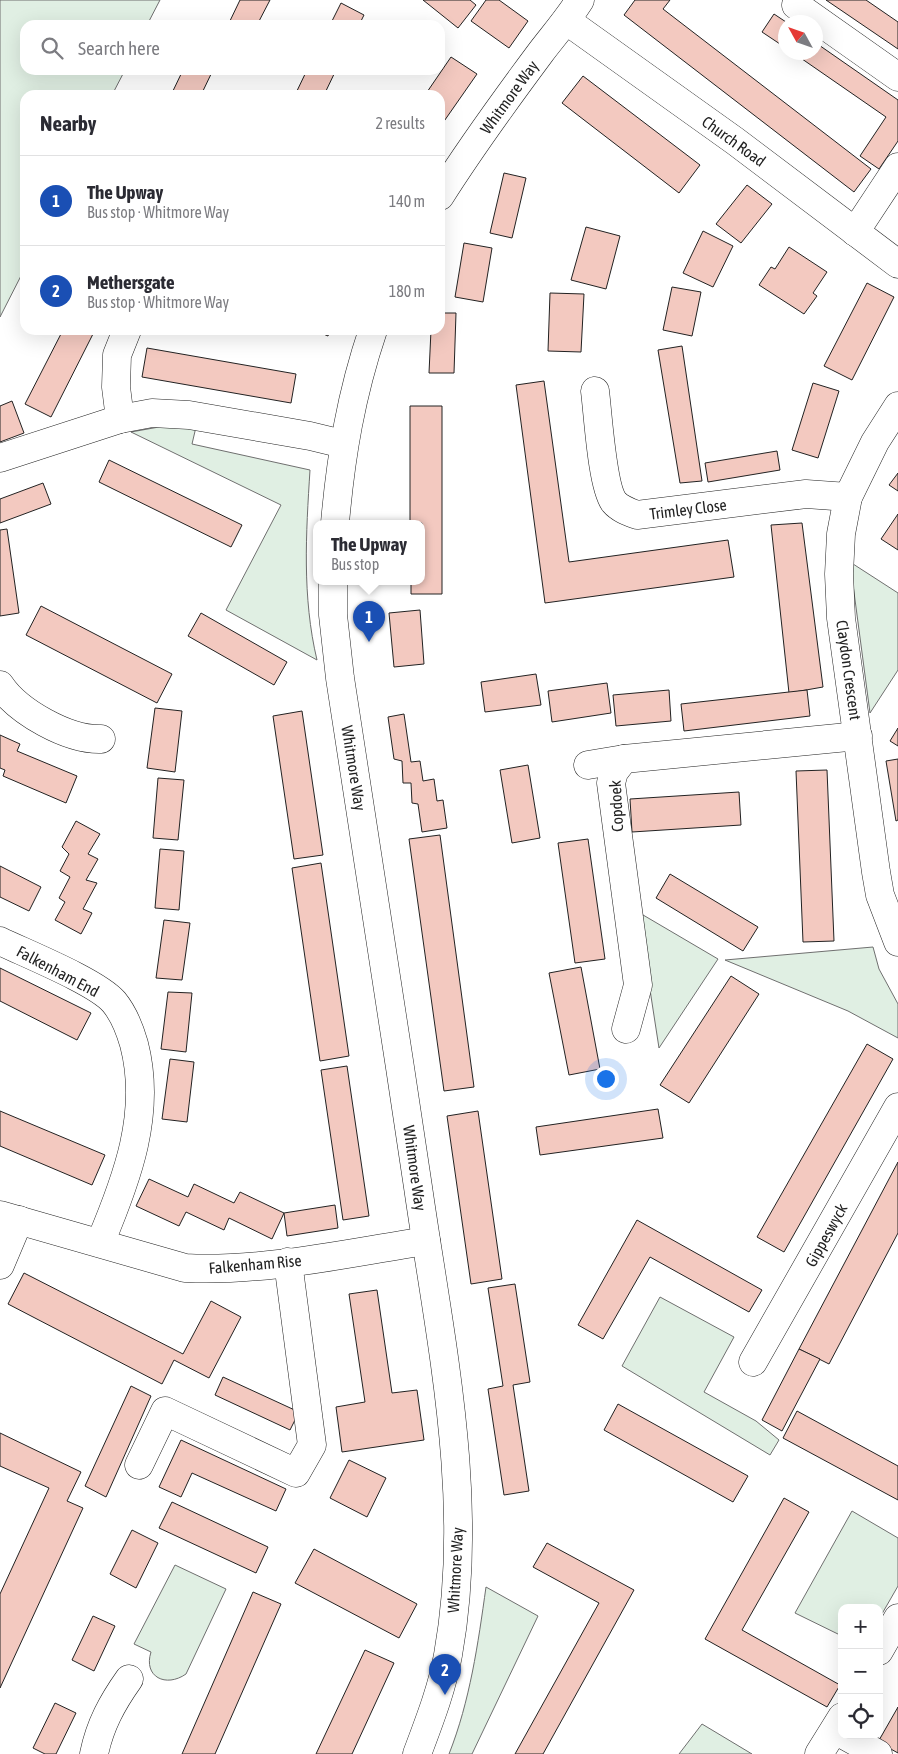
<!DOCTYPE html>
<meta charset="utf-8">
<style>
body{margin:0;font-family:"Asap Condensed",sans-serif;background:#f7f7f7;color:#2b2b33}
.controls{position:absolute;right:15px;bottom:15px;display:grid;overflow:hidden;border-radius:10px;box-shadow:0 5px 20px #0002}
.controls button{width:45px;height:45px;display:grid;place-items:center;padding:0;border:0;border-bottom:1px solid #e1e1e2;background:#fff;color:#2b2b33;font:25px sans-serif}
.compass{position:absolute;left:778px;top:15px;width:45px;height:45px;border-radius:50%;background:#fff;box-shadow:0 5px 20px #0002;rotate:310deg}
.you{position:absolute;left:605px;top:1078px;width:18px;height:18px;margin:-12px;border:4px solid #fff;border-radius:50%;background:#1a73e8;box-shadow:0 0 0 8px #1a73e833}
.badge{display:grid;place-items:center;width:32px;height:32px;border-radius:50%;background:#ea580c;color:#fff;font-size:16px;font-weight:700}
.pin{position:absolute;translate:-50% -41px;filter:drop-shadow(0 1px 2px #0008)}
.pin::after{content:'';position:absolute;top:26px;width:18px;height:15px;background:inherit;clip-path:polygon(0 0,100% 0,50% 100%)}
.popup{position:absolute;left:313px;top:520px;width:112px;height:65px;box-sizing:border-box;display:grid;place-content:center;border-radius:10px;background:#fff;filter:drop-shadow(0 1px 4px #0005);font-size:16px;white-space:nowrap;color:#7c7c81}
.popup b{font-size:19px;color:#2b2b33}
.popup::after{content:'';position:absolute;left:50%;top:100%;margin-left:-10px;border:10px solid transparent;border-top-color:#fff}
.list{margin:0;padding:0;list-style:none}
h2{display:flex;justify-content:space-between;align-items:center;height:65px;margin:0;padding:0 20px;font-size:21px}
h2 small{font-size:16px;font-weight:400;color:#7c7c81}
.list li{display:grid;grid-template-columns:32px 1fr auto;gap:15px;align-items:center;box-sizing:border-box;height:90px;padding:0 20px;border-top:1px solid #e1e1e2}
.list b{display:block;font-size:19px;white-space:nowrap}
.list p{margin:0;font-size:16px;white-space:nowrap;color:#7c7c81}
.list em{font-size:16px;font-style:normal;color:#7c7c81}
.icon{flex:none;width:28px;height:28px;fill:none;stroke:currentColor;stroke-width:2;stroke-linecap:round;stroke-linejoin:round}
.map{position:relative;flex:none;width:898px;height:1754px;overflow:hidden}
.search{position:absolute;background:#fff;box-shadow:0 5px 20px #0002;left:20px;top:20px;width:425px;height:55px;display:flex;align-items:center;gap:12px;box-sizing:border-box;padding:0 18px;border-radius:15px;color:#7c7c81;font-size:19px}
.panel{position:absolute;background:#fff;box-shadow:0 5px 20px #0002;left:20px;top:90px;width:425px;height:245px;border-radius:15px}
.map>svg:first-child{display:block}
.green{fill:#e0efe3;stroke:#6f6f6f}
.building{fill:#f3c9c0;stroke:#222}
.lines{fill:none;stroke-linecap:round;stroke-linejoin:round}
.minor-casing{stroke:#222;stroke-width:29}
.minor{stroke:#fff;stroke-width:28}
.labels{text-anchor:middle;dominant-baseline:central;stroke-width:4;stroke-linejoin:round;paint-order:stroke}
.street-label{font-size:16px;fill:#222;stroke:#fff}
</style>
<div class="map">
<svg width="898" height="1754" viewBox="0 0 898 1754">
<rect width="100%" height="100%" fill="#fff"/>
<g class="green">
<polygon points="0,0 160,0 147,25 25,25 25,70 125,70 112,95 25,95 25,268 0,317"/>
<path d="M159 427H196L192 444 310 470C306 533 302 597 317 660L226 610 281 505 131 432Z"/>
<polygon points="850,562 898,593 898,670 870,713"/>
<polygon points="638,912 718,959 659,1048"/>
<polygon points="873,947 879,969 898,1004 898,1038 848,1011 725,960"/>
<polygon points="660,1297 734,1337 704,1392 756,1421 779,1440 770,1455 622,1366"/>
<polygon points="852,1511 898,1538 898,1586 879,1619 879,1608 842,1608 842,1636 795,1613"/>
<path d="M175 1565 226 1589 186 1674C166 1688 143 1677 151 1652L134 1644Z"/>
<path d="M486 1587 538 1616 472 1754H449C470 1701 478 1644 486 1587Z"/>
<polygon points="702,1724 752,1754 679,1754"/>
</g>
<g class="building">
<polygon points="240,0 270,0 257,25 228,25"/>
<polygon points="423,0 470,0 476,5 458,28"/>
<polygon points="486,0 499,0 528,21 509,48 471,21"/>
<polygon points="635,0 670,0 663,9 871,169 854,192 624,15"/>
<polygon points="826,0 866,0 898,22 898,49"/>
<polygon points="341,3 364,15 359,25 330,25"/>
<polygon points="774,14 786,22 786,48 762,32"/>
<polygon points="816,43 898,100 898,141 879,169 860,156 886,117 792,52 816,52"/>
<polygon points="451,57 477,74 440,127 440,95 425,95"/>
<polygon points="183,70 213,70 201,95 171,95"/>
<polygon points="307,70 336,70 324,95 295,95"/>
<polygon points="583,76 700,165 679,193 562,103"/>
<polygon points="504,173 526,178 512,238 490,233"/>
<polygon points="747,185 772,204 741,243 716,224"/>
<polygon points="586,227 620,236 606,289 571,280"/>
<polygon points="703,231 733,246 713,287 683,273"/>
<polygon points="464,243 492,248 483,302 455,297"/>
<polygon points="789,247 827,272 813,293 817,296 804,314 759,285 771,267 775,269"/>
<polygon points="867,283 894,297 852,380 824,366"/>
<polygon points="672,287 701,292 692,336 663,330"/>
<polygon points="550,293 584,294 581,352 548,351"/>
<polygon points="440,313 456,313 454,373 429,373 431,330 440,330"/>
<polygon points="63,330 95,330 51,417 25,404"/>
<polygon points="314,330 330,330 328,336"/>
<polygon points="682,346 702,481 680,483 658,350"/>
<polygon points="147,348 296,374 291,403 142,377"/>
<polygon points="544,381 569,562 728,540 734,577 545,603 516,385"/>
<polygon points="813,383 839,391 818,458 792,450"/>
<polygon points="12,401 24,433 0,442 0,406"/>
<polygon points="410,406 442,406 442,594 411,594 411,581 422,581 422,523 410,523"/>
<polygon points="777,451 780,470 708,482 705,463"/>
<polygon points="109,460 242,525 231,547 99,482"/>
<polygon points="898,473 898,491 889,485"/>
<polygon points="43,483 51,504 0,523 0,499"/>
<polygon points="898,514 898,550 881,539"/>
<polygon points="802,523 823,687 789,693 771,525"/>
<polygon points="7,529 19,613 0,616 0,530"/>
<polygon points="41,606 172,674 157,703 26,635"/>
<polygon points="420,610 424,664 394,667 389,613"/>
<polygon points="201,613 287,662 274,685 188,636"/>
<polygon points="536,674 541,705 485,712 481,682"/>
<polygon points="607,683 611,713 552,722 548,691"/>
<polygon points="669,690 671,721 616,726 613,695"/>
<polygon points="807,690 810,716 684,731 681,704"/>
<polygon points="155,708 182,711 175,772 147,768"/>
<polygon points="302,711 323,855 294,859 273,716"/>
<polygon points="404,714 411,762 420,761 423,781 434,779 437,801 443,800 447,828 422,832 418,804 412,803 411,783 403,783 402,761 394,759 388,717"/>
<polygon points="898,728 898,746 890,741"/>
<polygon points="0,735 20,744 17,751 77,776 66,803 3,776 5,770 0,768"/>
<polygon points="898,759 898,820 896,821 886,761"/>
<polygon points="528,765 540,838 512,843 500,770"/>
<polygon points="827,770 834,941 803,942 796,771"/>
<polygon points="158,778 184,780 178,840 153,838"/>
<polygon points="739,792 741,825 632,832 630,799"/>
<polygon points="76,821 100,834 88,854 98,859 86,880 97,883 83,909 92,913 81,934 55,920 65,902 59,898 70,877 60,871 69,854 62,847"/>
<polygon points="440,835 474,1087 444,1091 409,839"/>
<polygon points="588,839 605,959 575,963 558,843"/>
<polygon points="160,849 184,851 179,910 155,908"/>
<polygon points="321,863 349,1056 320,1061 292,868"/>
<polygon points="0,866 41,887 29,911 0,897"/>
<polygon points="670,874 758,927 743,951 656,898"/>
<polygon points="164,920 190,923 182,980 156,978"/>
<polygon points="581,967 600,1069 569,1075 549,973"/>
<polygon points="0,968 91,1013 77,1040 0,1001"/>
<polygon points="731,976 759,994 689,1103 660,1085"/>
<polygon points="168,992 192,993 186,1052 161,1049"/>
<polygon points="867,1044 893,1059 784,1252 757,1237"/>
<polygon points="170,1059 194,1062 187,1122 162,1119"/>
<polygon points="347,1066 369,1216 343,1220 321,1070"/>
<polygon points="658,1109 663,1138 540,1155 536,1127"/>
<polygon points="0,1111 105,1155 92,1185 0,1146"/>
<polygon points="478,1111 502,1279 471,1284 447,1116"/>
<polygon points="898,1162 898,1233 829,1364 799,1349"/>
<polygon points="149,1179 188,1197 194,1184 234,1203 240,1192 284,1213 272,1239 229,1218 224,1230 186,1212 179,1226 136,1206"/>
<polygon points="335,1205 338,1228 287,1236 284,1213"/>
<polygon points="637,1220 762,1290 749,1312 650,1257 603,1339 578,1325"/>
<polygon points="24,1273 183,1354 211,1301 241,1317 209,1378 174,1360 162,1384 8,1304"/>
<polygon points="515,1284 530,1382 513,1385 529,1491 504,1495 488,1389 503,1386 488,1288"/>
<polygon points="377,1290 392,1393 417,1390 424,1440 342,1452 336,1407 365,1402 349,1294"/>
<polygon points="799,1349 820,1359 782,1431 762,1420"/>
<polygon points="223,1377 299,1412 290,1430 215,1395"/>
<polygon points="131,1386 151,1396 106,1497 85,1486"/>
<polygon points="618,1404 748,1476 733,1502 604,1430"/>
<polygon points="797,1411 898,1466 898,1500 783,1438"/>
<polygon points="0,1433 81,1472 67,1501 83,1508 0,1688 0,1594 49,1488 0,1466"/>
<polygon points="181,1440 286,1489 276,1511 192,1473 181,1497 159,1487"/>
<polygon points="349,1460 386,1478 367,1517 330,1498"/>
<polygon points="784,1498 809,1512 742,1630 840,1685 827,1707 705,1639"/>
<polygon points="172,1502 268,1547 256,1573 159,1528"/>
<polygon points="132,1530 158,1543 136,1588 110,1574"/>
<polygon points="547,1543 634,1590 543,1754 515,1754 599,1603 533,1567"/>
<polygon points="314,1549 417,1604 399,1638 295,1583"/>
<polygon points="253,1592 281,1604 215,1754 182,1754"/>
<polygon points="93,1616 115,1626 94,1671 72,1660"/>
<polygon points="365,1650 394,1663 352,1754 316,1754"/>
<polygon points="55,1703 76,1713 56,1754 45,1754 33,1748"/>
<polygon points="898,1707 898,1753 878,1742"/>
</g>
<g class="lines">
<g class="minor-casing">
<g id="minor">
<polyline points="796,5 898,77"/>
<polyline points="567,21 735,141 898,264"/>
<path d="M440 196C471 147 506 99 541 52 554 35 568 19 580 0"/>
<polyline points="855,232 898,167"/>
<path d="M595 391C598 414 602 486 614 502 620 509 629 512 637 515L806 494 848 497"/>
<polyline points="898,406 875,442 848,497 841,534 839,574 841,618 876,872 880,895 898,942"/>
<polyline points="120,419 116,387 117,355 127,330"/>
<polyline points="0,458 120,419 152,413 189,415 310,436 343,444"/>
<path d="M335 523C341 455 351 395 373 330"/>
<path d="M333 581V615L340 678C365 847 393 1017 418 1187 440 1340 476 1500 448 1655 442 1689 429 1722 417 1754"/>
<path d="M0 685C18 712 68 740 101 739"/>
<polyline points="588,765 624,759"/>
<path d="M0 941C27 954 97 982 114 1002 123 1013 130 1030 134 1044 152 1113 127 1179 100 1243"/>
<polyline points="626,1029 638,985 611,783 614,772 624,759 858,736"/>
<path d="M0 1215 185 1268C265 1272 347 1253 426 1241"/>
<polyline points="0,1265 19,1220"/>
<polyline points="753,1362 898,1107"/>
<polyline points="139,1465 165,1411 296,1473 312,1445 288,1262"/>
<polyline points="879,1651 898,1618"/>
<polyline points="844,1735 878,1754"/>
<path d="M94 1754C100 1725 112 1703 129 1679"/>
<polyline points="819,1754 842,1717"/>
</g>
</g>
<use href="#minor" class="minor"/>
</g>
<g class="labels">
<g class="street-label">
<text transform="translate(509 97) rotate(-54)">Whitmore Way</text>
<text transform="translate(734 141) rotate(36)">Church Road</text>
<text transform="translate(688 509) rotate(-7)">Trimley Close</text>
<text transform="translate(849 670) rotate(82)">Claydon Crescent</text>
<text transform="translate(354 768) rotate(81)">Whitmore Way</text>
<text transform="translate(616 806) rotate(-93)">Copdoek</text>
<text transform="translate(58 971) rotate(28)">Falkenham End</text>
<text transform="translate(415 1168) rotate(82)">Whitmore Way</text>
<text transform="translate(826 1235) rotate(-61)">Gippeswyck</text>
<text transform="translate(255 1264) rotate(-5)">Falkenham Rise</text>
<text transform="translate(455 1570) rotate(-87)">Whitmore Way</text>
</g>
</g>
</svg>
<div class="controls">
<button>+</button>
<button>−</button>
<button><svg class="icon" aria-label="locate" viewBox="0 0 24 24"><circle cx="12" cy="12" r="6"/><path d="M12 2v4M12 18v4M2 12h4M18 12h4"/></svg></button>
</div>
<svg class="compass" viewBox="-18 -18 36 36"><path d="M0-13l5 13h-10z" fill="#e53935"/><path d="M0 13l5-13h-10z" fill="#7c7c81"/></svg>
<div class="you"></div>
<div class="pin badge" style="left:369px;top:642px;background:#1a4fb4">1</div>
<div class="popup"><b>The Upway</b>Bus stop</div>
<div class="pin badge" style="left:445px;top:1695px;background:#1a4fb4">2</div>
<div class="search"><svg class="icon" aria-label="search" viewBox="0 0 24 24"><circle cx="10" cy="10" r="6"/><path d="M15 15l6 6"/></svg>Search here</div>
<section class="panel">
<h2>Nearby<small>2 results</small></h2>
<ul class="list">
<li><span class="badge" style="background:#1a4fb4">1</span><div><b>The Upway</b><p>Bus stop · Whitmore Way</p></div><em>140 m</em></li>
<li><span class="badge" style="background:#1a4fb4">2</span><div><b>Methersgate</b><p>Bus stop · Whitmore Way</p></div><em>180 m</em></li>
</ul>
</section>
</div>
